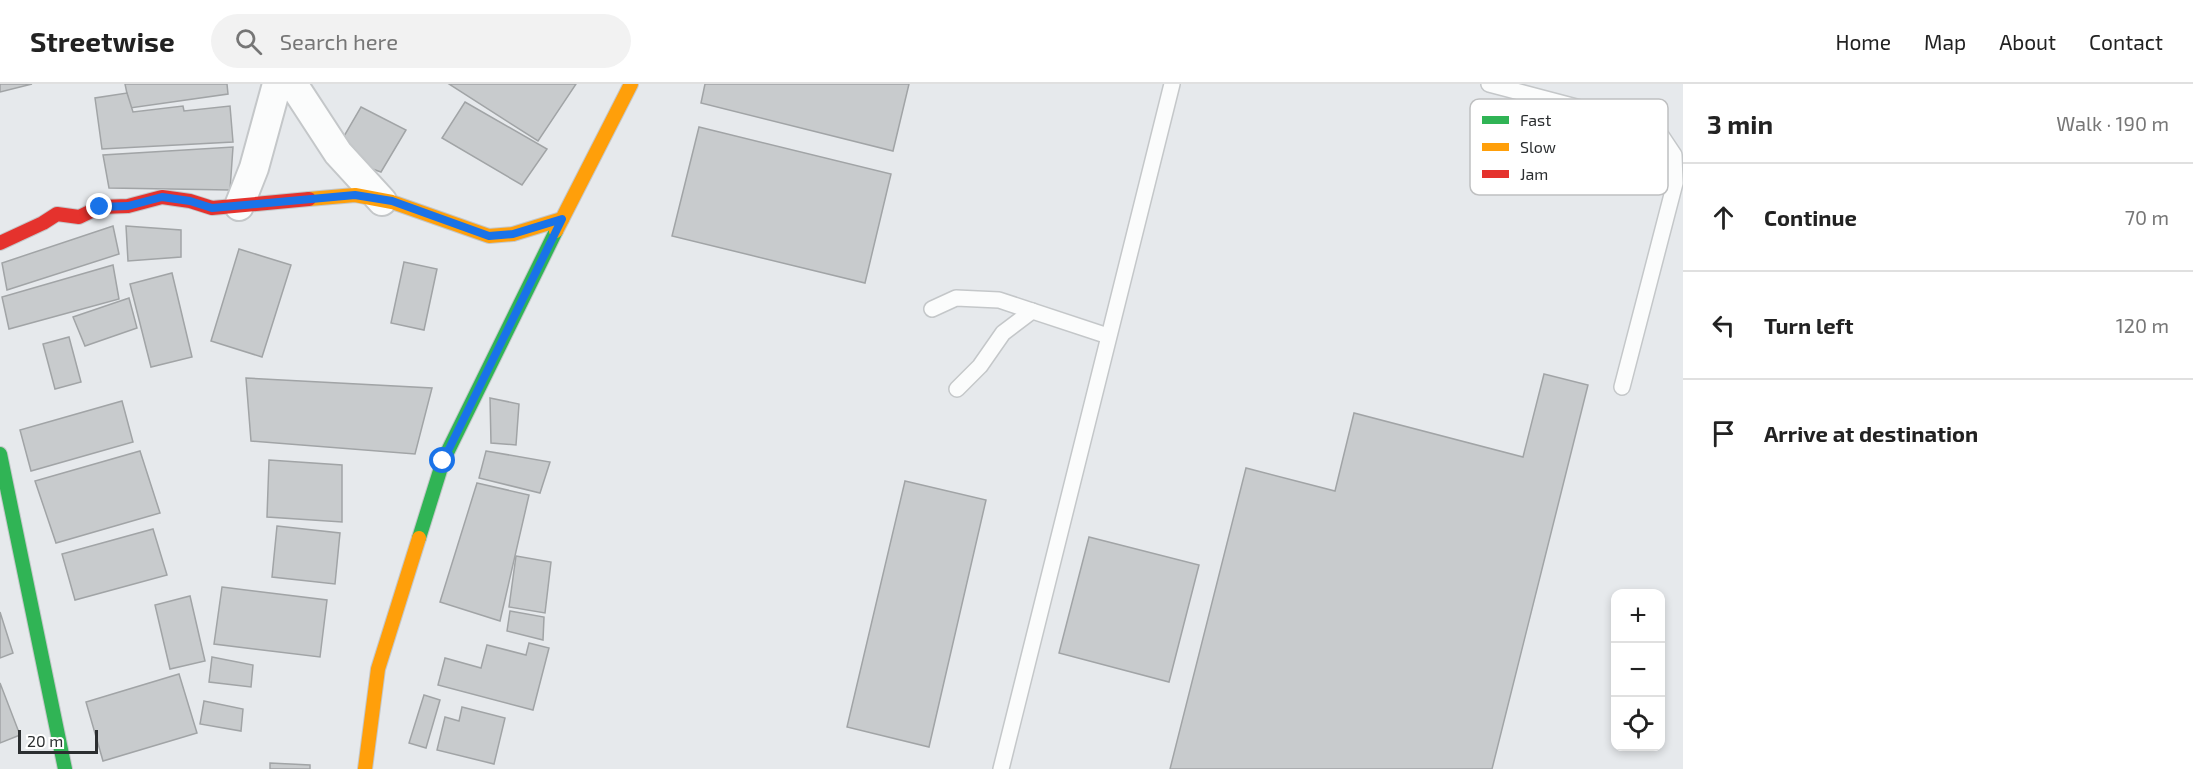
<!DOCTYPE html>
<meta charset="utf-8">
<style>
body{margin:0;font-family:"Exo 2",sans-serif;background:#f2f2f2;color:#222}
.controls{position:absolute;right:18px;bottom:18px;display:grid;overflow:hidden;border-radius:12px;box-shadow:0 3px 9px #0003}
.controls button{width:54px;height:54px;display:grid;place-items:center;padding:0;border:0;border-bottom:2px solid #e0e0e0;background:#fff;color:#222;font:30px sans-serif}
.scale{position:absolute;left:18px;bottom:15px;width:80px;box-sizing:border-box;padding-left:6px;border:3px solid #2b2e30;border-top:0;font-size:16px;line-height:21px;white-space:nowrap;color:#2b2e30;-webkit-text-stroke:4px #fff;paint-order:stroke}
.stop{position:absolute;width:18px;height:18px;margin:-14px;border:4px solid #1a73e8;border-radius:50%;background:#fff}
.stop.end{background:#1a73e8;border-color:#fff;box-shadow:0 2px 6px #0008}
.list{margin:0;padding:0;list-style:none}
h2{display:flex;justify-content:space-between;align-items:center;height:78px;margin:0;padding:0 24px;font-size:26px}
h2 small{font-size:20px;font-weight:400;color:#767676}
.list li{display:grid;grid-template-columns:39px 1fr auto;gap:18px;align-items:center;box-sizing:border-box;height:108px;padding:0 24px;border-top:2px solid #e0e0e0}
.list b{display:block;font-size:22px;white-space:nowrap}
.list em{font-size:20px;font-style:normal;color:#767676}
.icon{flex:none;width:33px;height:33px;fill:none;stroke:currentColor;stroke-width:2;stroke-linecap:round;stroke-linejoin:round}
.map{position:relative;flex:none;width:1683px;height:685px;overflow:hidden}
header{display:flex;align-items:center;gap:36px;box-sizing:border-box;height:84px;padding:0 30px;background:#fff;border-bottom:2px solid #e0e0e0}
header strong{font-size:28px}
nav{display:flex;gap:33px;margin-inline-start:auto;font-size:21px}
.search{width:420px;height:54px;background:#f2f2f2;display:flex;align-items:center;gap:15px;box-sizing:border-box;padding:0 21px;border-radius:33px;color:#767676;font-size:22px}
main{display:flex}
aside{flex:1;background:#fff}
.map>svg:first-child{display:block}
.building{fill:#c8cbcd;stroke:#a1a4a6;stroke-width:1.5}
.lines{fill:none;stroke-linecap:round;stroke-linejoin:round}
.lane-casing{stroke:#c4c7c9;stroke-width:18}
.street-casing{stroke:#c4c7c9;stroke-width:32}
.fast-casing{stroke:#c4c7c9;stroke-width:16}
.slow-casing{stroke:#c4c7c9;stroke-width:16}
.jam-casing{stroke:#c4c7c9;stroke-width:16}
.lane{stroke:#fbfcfc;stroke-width:15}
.street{stroke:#fbfcfc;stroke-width:28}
.fast{stroke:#30b455;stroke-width:14}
.slow{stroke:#ff9f0a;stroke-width:14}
.jam{stroke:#e5322d;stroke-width:14}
.route{stroke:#1a73e8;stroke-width:8}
.key{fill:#fff;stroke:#bfc0c1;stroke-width:1.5}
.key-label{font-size:16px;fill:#2b2e30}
</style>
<header>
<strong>Streetwise</strong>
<div class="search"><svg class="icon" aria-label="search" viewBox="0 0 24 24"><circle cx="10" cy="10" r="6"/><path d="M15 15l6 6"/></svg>Search here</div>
<nav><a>Home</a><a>Map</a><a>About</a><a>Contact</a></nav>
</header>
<main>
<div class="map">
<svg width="1683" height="685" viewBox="0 0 1683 685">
<rect width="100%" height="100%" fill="#e6e9ec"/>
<g class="building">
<polygon points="0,0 32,0 0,8"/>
<polygon points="125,0 227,0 228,10 130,24"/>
<polygon points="449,0 576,0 538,57"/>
<polygon points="705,0 909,0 893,67 701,19"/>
<polygon points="127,9 133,28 183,22 184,27 230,22 233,58 102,65 95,14"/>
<polygon points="465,18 547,65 522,101 442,54"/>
<polygon points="361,23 406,46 381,88 333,71"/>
<polygon points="699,43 891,90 865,199 672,152"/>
<polygon points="233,63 230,106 109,104 103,71"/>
<polygon points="113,142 119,170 7,206 2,179"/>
<polygon points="126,142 181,146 181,173 128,177"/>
<polygon points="239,165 291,181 262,273 211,257"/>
<polygon points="404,178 437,185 424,246 391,239"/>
<polygon points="113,181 119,215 9,245 2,213"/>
<polygon points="172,189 192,273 151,283 130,200"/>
<polygon points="129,214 137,244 85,262 73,233"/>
<polygon points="69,253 81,298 55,305 43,260"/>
<polygon points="1544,290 1588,301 1492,685 1170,685 1246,384 1335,407 1354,329 1523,373"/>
<polygon points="246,294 432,304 415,370 251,357"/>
<polygon points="490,314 519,320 516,361 491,359"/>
<polygon points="122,317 133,358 31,387 20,346"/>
<polygon points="140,367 160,429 56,459 35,397"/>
<polygon points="486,367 550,378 540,409 479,394"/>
<polygon points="269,376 342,381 342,438 267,433"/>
<polygon points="905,397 986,416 929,663 847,643"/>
<polygon points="477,399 529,411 500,537 440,518"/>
<polygon points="277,442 340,449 335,500 272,493"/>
<polygon points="153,445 167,491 75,516 62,470"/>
<polygon points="1089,453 1199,481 1169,598 1059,569"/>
<polygon points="516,472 551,478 545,529 509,523"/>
<polygon points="222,503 327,516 320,573 214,560"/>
<polygon points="190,512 205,577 170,585 155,521"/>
<polygon points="510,527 544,533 543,556 507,547"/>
<polygon points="0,528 13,569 0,574"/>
<polygon points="529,559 549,564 533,626 438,601 445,574 481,584 487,561 526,571"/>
<polygon points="212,573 253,581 251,603 209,598"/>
<polygon points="179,590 197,649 103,677 86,618"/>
<polygon points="0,599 20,651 0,659"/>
<polygon points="424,611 440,616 426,664 409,659"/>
<polygon points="204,617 243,625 241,647 200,640"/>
<polygon points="462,623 505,634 494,680 437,666 445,633 459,637"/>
<polygon points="270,679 310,681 310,685 270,685"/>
</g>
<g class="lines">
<g class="lane-casing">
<g id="lane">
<polyline points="1489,0 1656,44 1674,71 1675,99 1622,303"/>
<polyline points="932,225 956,214 999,216 1108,252"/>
<polyline points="957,305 980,282 1003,249 1032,227"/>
<polyline points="1001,685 1172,0"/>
</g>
</g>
<g class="street-casing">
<g id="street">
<polyline points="293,0 338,69 382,117"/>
<polyline points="239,122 254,84 277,0"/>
</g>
</g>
<g class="fast-casing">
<g id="fast">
<polyline points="0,370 65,685"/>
<polyline points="419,454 443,377 556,147"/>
</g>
</g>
<g class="slow-casing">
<g id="slow">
<polyline points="309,115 355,111 392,118 489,152 513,150 562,135"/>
<polyline points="556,147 631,0"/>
<polyline points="365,685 378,585 419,454"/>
</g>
</g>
<g class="jam-casing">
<polyline id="jam" points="0,159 43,139 57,130 79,133 100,123 128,122 162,113 190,117 212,124 309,115"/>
</g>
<use href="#lane" class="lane"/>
<use href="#street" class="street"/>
<use href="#fast" class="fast"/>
<use href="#slow" class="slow"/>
<use href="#jam" class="jam"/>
</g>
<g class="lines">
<polyline class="route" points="100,123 128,122 162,113 190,117 212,124 355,111 392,117 489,152 513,150 562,135 443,377"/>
</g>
<rect x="1470" y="15" width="198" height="96" rx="9" class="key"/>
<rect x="1482" y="32" width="27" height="8" fill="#30b455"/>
<rect x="1482" y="59" width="27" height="8" fill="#ff9f0a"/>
<rect x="1482" y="86" width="27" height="8" fill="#e5322d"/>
<g class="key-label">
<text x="1520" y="42">Fast</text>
<text x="1520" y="69">Slow</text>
<text x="1520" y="96">Jam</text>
</g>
</svg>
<div class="controls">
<button>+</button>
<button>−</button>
<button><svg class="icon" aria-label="locate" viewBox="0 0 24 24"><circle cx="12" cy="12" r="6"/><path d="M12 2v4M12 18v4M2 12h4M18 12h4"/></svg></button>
</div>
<div class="scale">20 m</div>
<div class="stop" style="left:443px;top:377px"></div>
<div class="stop end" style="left:100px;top:123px"></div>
</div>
<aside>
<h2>3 min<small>Walk · 190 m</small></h2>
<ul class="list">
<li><svg class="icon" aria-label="ahead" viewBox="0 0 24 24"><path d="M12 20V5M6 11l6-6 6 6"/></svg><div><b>Continue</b></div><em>70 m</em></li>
<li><svg class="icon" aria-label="left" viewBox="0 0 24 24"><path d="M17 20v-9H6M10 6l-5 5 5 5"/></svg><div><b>Turn left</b></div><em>120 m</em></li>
<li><svg class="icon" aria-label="arrive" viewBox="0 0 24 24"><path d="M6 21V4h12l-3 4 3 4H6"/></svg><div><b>Arrive at destination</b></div></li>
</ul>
</aside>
</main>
